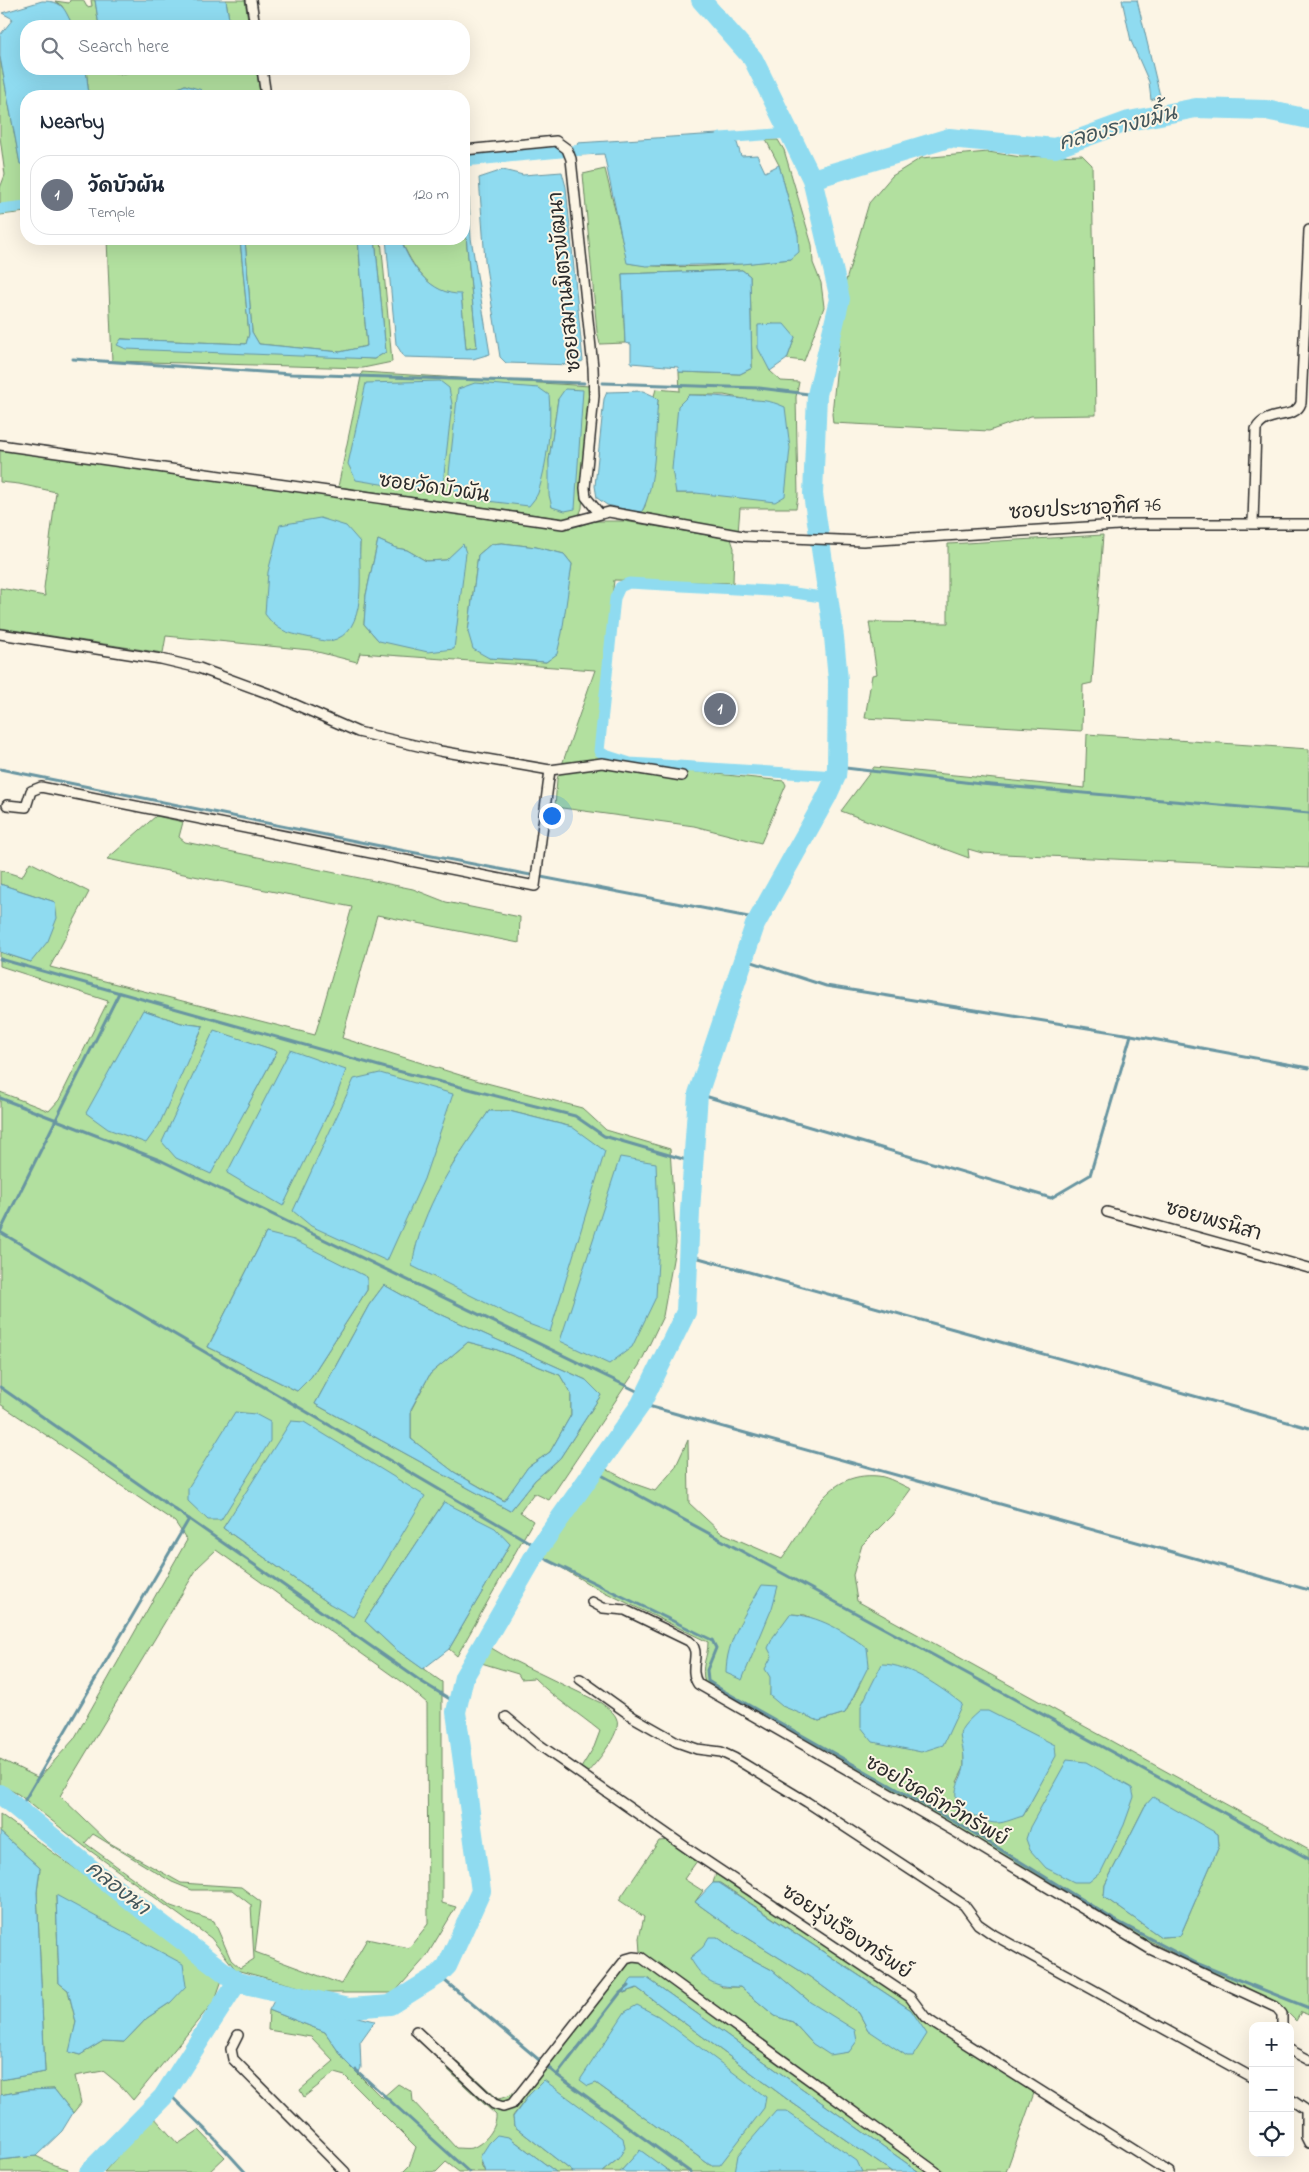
<!DOCTYPE html>
<meta charset="utf-8">
<style>
body{margin:0;font-family:"Indie Flower","Playpen Sans Thai",sans-serif;background:#f2f2f3;color:#1f2937}
.controls{position:absolute;right:15px;bottom:15px;display:grid;overflow:hidden;border-radius:10px;box-shadow:0 5px 20px #0002}
.controls button{width:45px;height:45px;display:grid;place-items:center;padding:0;border:0;border-bottom:1px solid #e0e1e3;background:#fff;color:#1f2937;font:25px sans-serif}
.you{position:absolute;left:551px;top:815px;width:18px;height:18px;margin:-12px;border:4px solid #fff;border-radius:50%;background:#1a73e8;box-shadow:0 0 0 8px #1a73e833}
.badge{display:grid;place-items:center;width:32px;height:32px;border-radius:50%;background:#b45309;color:#fff;font-size:16px;font-weight:700}
.pin{position:absolute;translate:-50% -50%;border:2px solid #fff;box-shadow:0 1px 5px #0006}
.list{margin:0;padding:0;list-style:none}
h2{display:flex;justify-content:space-between;align-items:center;height:65px;margin:0;padding:0 20px;font-size:21px}
h2 small{font-size:16px;font-weight:400;color:#747a83}
.list li{display:grid;grid-template-columns:32px 1fr auto;gap:15px;align-items:center;box-sizing:border-box;height:80px;margin:0 10px 10px;padding:0 10px;border:1px solid #e0e1e3;border-radius:20px}
.list b{display:block;font-size:19px;white-space:nowrap}
.list p{margin:0;font-size:16px;white-space:nowrap;color:#747a83}
.list em{font-size:16px;font-style:normal;color:#747a83}
.icon{flex:none;width:28px;height:28px;fill:none;stroke:currentColor;stroke-width:2;stroke-linecap:round;stroke-linejoin:round}
.map{position:relative;flex:none;width:1309px;height:2172px;overflow:hidden}
.search{position:absolute;background:#fff;box-shadow:0 5px 20px #0002;left:20px;top:20px;width:450px;height:55px;display:flex;align-items:center;gap:12px;box-sizing:border-box;padding:0 18px;border-radius:20px;color:#747a83;font-size:19px}
.panel{position:absolute;background:#fff;box-shadow:0 5px 20px #0002;left:20px;top:90px;width:450px;height:155px;border-radius:20px}
.map>svg:first-child{display:block}
.green{fill:#b2e09f;stroke:#6e8665;fill-rule:evenodd}
.water{fill:#8fdbf0;stroke:#6795a1;fill-rule:evenodd}
.lines{fill:none;stroke-linecap:round;stroke-linejoin:round}
.stream{stroke:#6795a1;stroke-width:3}
.canal{stroke:#8fdbf0;stroke-width:11}
.river{stroke:#8fdbf0;stroke-width:20}
.minor-casing{stroke:#2b2b2b;stroke-width:12}
.minor{stroke:#fcf5e5;stroke-width:9}
.labels{text-anchor:middle;dominant-baseline:central;stroke-width:4;stroke-linejoin:round;paint-order:stroke}
.street-label{font-size:20px;fill:#2b2b2b;stroke:#fcf5e5}
.water-label{font-size:21px;font-style:italic;fill:#44575c;stroke:#fcf5e5}
</style>
<div class="map">
<svg width="1309" height="2172" viewBox="0 0 1309 2172">
<rect width="100%" height="100%" fill="#fcf5e5"/>
<filter id="ink" filterUnits="userSpaceOnUse"><feTurbulence type="fractalNoise" baseFrequency=".02" numOctaves="2"/><feDisplacementMap in="SourceGraphic" scale="10" xChannelSelector="R" yChannelSelector="G"/><feConvolveMatrix kernelMatrix="1 2 1 2 8 2 1 2 1" color-interpolation-filters="sRGB"/></filter>
<g filter="url(#ink)">
<g class="green">
<polygon points="70,0 83,0 87,7 92,6 91,0 95,0 99,26 73,26 62,6 55,1 69,3"/>
<polygon points="226,0 245,0 249,26 230,26"/>
<polygon points="0,57 20,163 26,164 26,212 0,215 0,188 5,175 0,137"/>
<polygon points="86,69 110,69 111,72 121,74 146,69 256,69 261,96 203,96 200,95 201,91 185,85 166,94 160,94 159,96 89,96"/>
<path d="M766 140H778L784 150 812 245 813 263 821 283 824 307 804 361 787 359 795 337 773 324 758 326 770 371 781 381 799 382 796 397 798 496 796 508H740L738 533 641 513 645 506 658 400 654 396 656 389 680 391 679 372 740 374 752 368 750 276 742 270 622 274 625 343 600 344 597 332 583 174 605 169 628 263C676 271 741 264 791 259L798 235 779 165ZM689 395H724L744 399 696 493H676Z"/>
<polygon points="988,152 1021,157 1082,155 1092,165 1096,415 1031,416 989,431 833,423 832,414 845,284 869,203 892,176 921,158"/>
<path d="M464 216 477 347 466 349 461 295C430 295 412 266 401 240L464 239Z"/>
<polygon points="107,239 240,239 249,334 246,344 121,339 374,359 386,352 375,239 381,239 392,362 363,368 112,361"/>
<polygon points="245,239 358,239 367,346 340,352 259,344 252,332"/>
<path d="M362 372 590 386 582 508 579 516 566 519 338 487ZM558 399 552 507 549 460Z"/>
<path d="M0 450 571 528 595 521H624L731 539 734 548 733 583 614 580 595 752 605 750 611 759 668 769 784 781 786 785 761 843 694 826 555 807 557 779 595 670 360 653 357 662 310 650 166 636 163 653 0 628V588L45 596 44 588 56 492 19 484 0 482ZM320 518 360 542 359 566ZM378 540 396 548 407 550 426 561 446 560 463 545 379 641 364 624 366 595ZM502 543 536 547 564 554 572 564 556 654 546 662 489 658 468 632 478 555 491 544Z"/>
<polygon points="1103,535 1092,683 1083,685 1082,731 865,718 872,675 877,674 869,622 948,623 948,544"/>
<polygon points="1087,734 1309,749 1309,868 982,853 968,849 969,858 841,811 874,767 1085,788"/>
<path d="M156 816 183 822 179 837 185 842 413 889 446 902 520 917 519 943 377 915 342 1038 479 1081 582 1108 606 1130 670 1149 676 1243 663 1316 640 1364 549 1500 534 1493 520 1512 533 1521 457 1656 449 1649 510 1544 444 1502 365 1621 395 1649 442 1682V1903L456 1907 426 1957 394 1993H322L236 1970 211 1938 85 1847 18 1794 0 1785V1759L39 1778 74 1739 187 1540 175 1522 0 1404V1092L49 1111 59 1100 108 1001 0 966V952L31 962 55 902 0 884V870L22 877 30 862 89 892 50 967 315 1035 352 907 107 859ZM143 1010 181 1023 203 1026 195 1045ZM214 1031 277 1051 246 1108ZM489 1111H509L572 1127 415 1250 429 1211 455 1161ZM266 1233 367 1277V1290L311 1377 297 1391 208 1347ZM384 1285 420 1305 586 1380 601 1395 560 1458 535 1480 510 1511 315 1404 369 1305ZM248 1492 330 1604 223 1528ZM216 1550 407 1686 427 1703 428 1924 409 1948 367 1939 341 1984 255 1952 261 1902 241 1887 181 1883 108 1842 60 1796 198 1567ZM93 1834 172 1882 192 1890H232L251 1905 254 1959 240 1968 231 1960 214 1921 171 1906 85 1843Z"/>
<polygon points="468,1342 495,1349 560,1375 571,1394 571,1415 550,1452 528,1467 505,1501 454,1472 411,1439 411,1410 430,1374"/>
<path d="M688 1440 689 1503 720 1532 782 1559C809 1523 823 1471 878 1476 889 1477 901 1485 911 1489L892 1515 862 1545 853 1575 857 1601 1309 1850V2015L1301 2012 1296 2021 1286 2011 1262 1997 1117 1925 705 1684C700 1664 708 1659 708 1642L592 1586 539 1554 606 1469 635 1484 655 1491 675 1468ZM790 1614 805 1615 854 1638 859 1686 845 1713 819 1721 770 1696 772 1656ZM964 1751 1037 1790 1023 1816 957 1782 964 1768ZM1145 1806 1218 1834 1219 1846 1180 1936 1161 1937 1104 1897 1105 1885Z"/>
<path d="M488 1646 510 1659 601 1703C606 1707 615 1712 617 1720 621 1734 596 1763 587 1773L581 1768 594 1747 600 1731C578 1713 554 1698 534 1678L521 1679 518 1674 478 1662Z"/>
<path d="M0 1814 113 1896 222 1980 215 2000 133 2100 119 2084 103 2071 75 2076 81 2103 73 2113 54 2089 28 2090 0 2095V2080L45 2072 37 1892 40 1868 0 1832ZM56 1895 171 2002 147 2018 124 2042 103 2041 80 2055 70 2052 76 2022 68 1990 59 1983Z"/>
<path d="M671 1840 697 1861 684 1879 703 1891 695 1902 727 1925 810 1977 859 2013 868 2030 911 2010 720 1883H713L716 1873 719 1871 911 2001 932 2027 1034 2093 1006 2172H945L640 1952 639 1938 644 1917 619 1900 659 1841ZM717 1937 738 1952 772 1970 810 2002 813 2044 793 2022 775 2016 740 1987H722L690 1958Z"/>
<path d="M637 1961 643 1962 932 2172H919L647 1978 624 1993 637 1988 791 2102 892 2172H670L640 2151 620 2172H602L618 2159 529 2095 513 2116 514 2126 573 2172H556L509 2137 481 2164 485 2172H459L446 2162 436 2172H403L409 2166 416 2147 345 2076 334 2073 304 2097 300 2090 334 2061 311 2037 268 2030 269 2010 325 2032 345 2061 382 2098 398 2084 412 2092 413 2101 456 2148C461 2148 467 2149 472 2148 485 2143 497 2128 496 2115L447 2069 458 2062 498 2099C516 2096 528 2079 538 2065L546 2069 628 1964ZM596 2083 763 2108 720 2164 710 2165Z"/>
<polygon points="153,2116 178,2144 199,2130 225,2157 209,2172 104,2172"/>
<polygon points="36,2156 54,2165 68,2169 67,2172 0,2172 0,2160"/>
</g>
<g class="water">
<polygon points="95,0 226,0 230,26 99,26"/>
<polygon points="1122,0 1137,0 1160,96 1151,100 1149,82 1131,41"/>
<path d="M42 1C64 1 64 9 73 26H26V69H86L89 96H26V164H20L0 57V35L13 19 2 13Z"/>
<polygon points="185,85 202,90 200,95 203,96 159,96 159,94 166,93"/>
<polygon points="734,133 741,156 757,155 765,172 779,165 798,235 799,252 791,259 743,264 646,266 627,263 604,154 579,155 577,143"/>
<polygon points="503,170 523,175 562,172 566,187 583,361 573,365 506,363 500,357 485,261 479,178"/>
<path d="M464 188 469 198 471 238 490 354 473 359 404 357 396 344 386 239H401C409 265 431 295 461 294L466 349 477 347 464 216Z"/>
<polygon points="240,239 245,239 252,332 259,344 340,352 367,346 358,239 375,239 386,352 374,359 126,349 117,345 121,339 246,344 249,334"/>
<polygon points="742,270 750,276 752,368 740,374 679,372 678,367 631,363 631,344 625,343 622,274"/>
<polygon points="773,324 784,324 795,337 787,359 770,371 758,348 758,325"/>
<polygon points="440,381 449,388 452,404 443,483 436,493 356,480 348,464 366,383"/>
<path d="M475 383 539 388 549 395C552 424 547 465 538 493 536 498 532 502 529 506L462 498 453 489 449 473 458 389Z"/>
<polygon points="565,389 583,390 575,509 565,511 552,507 549,495 549,460 558,399"/>
<path d="M643 391 654 396 658 400C655 430 657 487 641 513L607 505 597 498 595 486 604 399 607 392Z"/>
<path d="M689 395C709 395 725 397 744 399 762 401 767 399 785 407L790 448 785 496 775 502 696 493H676L672 469 678 406Z"/>
<path d="M320 518 346 526 360 542C358 571 370 633 330 641 325 642 317 639 311 638 289 633 279 633 265 614L268 572 280 525Z"/>
<polygon points="378,540 396,548 407,550 426,561 446,560 463,544 466,553 454,649 428,652 379,641 364,624 366,595"/>
<polygon points="502,543 536,547 564,554 572,564 562,633 557,654 546,662 489,658 473,649 468,632 478,555 491,544"/>
<polygon points="0,884 55,902 57,918 48,941 31,962 0,952"/>
<polygon points="143,1010 181,1023 203,1026 159,1125 146,1143 108,1129 86,1113"/>
<polygon points="214,1030 277,1051 211,1174 176,1158 162,1142"/>
<polygon points="290,1050 346,1070 336,1097 283,1206 227,1173"/>
<polygon points="380,1073 453,1094 424,1179 387,1261 311,1226 293,1211 354,1079"/>
<path d="M489 1111H509L572 1127 605 1151 550 1332 526 1323 412 1266C421 1208 456 1158 489 1111Z"/>
<polygon points="620,1157 656,1163 659,1242 656,1297 632,1347 609,1364 560,1341"/>
<polygon points="266,1233 294,1240 367,1277 367,1290 311,1377 297,1391 208,1347"/>
<path d="M384 1285 420 1305 586 1380 601 1395 560 1458 535 1480 510 1511 315 1404 369 1305ZM468 1342 495 1349 560 1375 571 1394V1415L550 1452 528 1467 504 1501 454 1472 411 1439V1409L430 1374Z"/>
<polygon points="235,1412 255,1414 270,1422 270,1441 221,1520 208,1520 188,1501 188,1488"/>
<polygon points="291,1421 304,1422 425,1496 353,1617 330,1604 223,1528"/>
<polygon points="444,1502 495,1528 510,1544 449,1649 423,1669 395,1649 365,1621"/>
<path d="M762 1585 778 1586 772 1608 742 1680 726 1673C726 1640 746 1613 762 1585Z"/>
<path d="M790 1614C817 1615 846 1632 867 1648L869 1665 845 1713 819 1721 782 1706 770 1696V1677L765 1669 772 1656 768 1648 773 1637Z"/>
<path d="M882 1664C908 1664 942 1688 962 1704L943 1745 921 1752 873 1742 861 1727V1706Z"/>
<path d="M979 1711H988L1055 1745 1056 1756 1023 1816C1015 1818 1005 1823 997 1823 986 1824 958 1809 956 1798 954 1784 964 1776 964 1765 965 1732 948 1738 979 1711Z"/>
<polygon points="1067,1760 1086,1762 1132,1788 1134,1797 1124,1825 1101,1872 1089,1882 1074,1882 1046,1868 1030,1850 1026,1839 1030,1827"/>
<polygon points="1153,1797 1218,1834 1219,1846 1180,1936 1161,1937 1104,1897 1105,1885 1145,1806"/>
<polygon points="0,1832 40,1868 37,1892 45,2072 0,2080"/>
<polygon points="713,1883 719,1883 911,2010 927,2034 913,2056 907,2056 868,2030 859,2013 810,1977 727,1925 695,1902"/>
<polygon points="56,1895 183,1964 186,1986 171,2002 147,2018 124,2042 103,2041 80,2055 69,2052 76,2022 68,1990 59,1983"/>
<path d="M709 1937H717L738 1952 772 1970 810 2002 855 2030 857 2041 849 2052 830 2055 813 2044 793 2022 775 2016 740 1987C713 1987 704 1981 690 1958L703 1947Z"/>
<polygon points="632,1978 647,1978 919,2172 892,2172 791,2102 637,1988 623,1993"/>
<polygon points="276,1997 375,2021 360,2042 361,2068 358,2074 345,2061 325,2032 269,2010"/>
<polygon points="637,2005 658,2016 766,2097 764,2108 720,2165 710,2165 596,2083 588,2086 580,2080 625,2012"/>
<polygon points="544,2080 623,2138 625,2148 618,2159 602,2172 573,2172 514,2126 513,2117 529,2095"/>
<polygon points="54,2089 73,2113 62,2131 36,2156 0,2160 0,2095 28,2090"/>
<polygon points="776,2111 786,2111 857,2161 862,2172 735,2172 738,2155"/>
<polygon points="497,2135 509,2137 556,2172 485,2172 480,2157 489,2143"/>
<polygon points="640,2150 670,2172 620,2172"/>
</g>
<g class="lines">
<g class="stream">
<polyline points="73,359 291,374 584,383"/>
<polyline points="603,383 759,388 817,395"/>
<polyline points="837,767 981,784 1309,813"/>
<polyline points="0,769 385,847 759,919"/>
<polyline points="0,959 386,1068 575,1116 604,1136 693,1162"/>
<polyline points="743,959 826,986 1131,1035 1309,1068"/>
<polyline points="698,1094 1051,1198 1090,1175 1131,1035"/>
<polyline points="0,1098 162,1161 645,1395"/>
<polyline points="0,1232 539,1548"/>
<polyline points="0,1232 119,993"/>
<polyline points="688,1255 1309,1428"/>
<polyline points="0,1387 422,1682 458,1704"/>
<polyline points="641,1404 1309,1590"/>
<polyline points="594,1471 1309,1859"/>
<polyline points="535,1554 712,1640 716,1648 707,1670 708,1681 722,1690 969,1830 1113,1919 1196,1963 1309,2008"/>
<polyline points="19,1810 189,1519"/>
<polyline points="438,1975 557,2075 690,2172"/>
<polyline points="347,2016 348,2008"/>
<polyline points="356,2070 469,2172"/>
<polyline points="557,2075 620,1993 629,1986"/>
<polyline points="166,2091 215,2139 245,2172"/>
</g>
<g class="canal">
<polyline points="721,138 789,133"/>
<polyline points="464,161 593,149"/>
<polyline points="0,209 26,206"/>
<polyline points="828,598 788,592 629,583 620,587 615,598 599,751 605,755 630,763 836,776"/>
</g>
<g class="river">
<polyline points="812,179 949,138 1055,148 1129,121 1196,108 1266,110 1309,119"/>
<polyline points="0,1794 113,1887 237,1982 348,2008 364,2007 390,2005 438,1975 447,1966 481,1891 456,1712 464,1677 539,1548 641,1404 686,1312 690,1211 698,1094 755,925 827,796 836,776 837,767 838,680 834,637 813,494 817,395 840,299 812,179 753,59 701,0"/>
<polyline points="89,2172 163,2097 237,1982"/>
</g>
<g class="minor-casing">
<g id="minor">
<polyline points="251,0 255,26"/>
<polyline points="262,69 266,96"/>
<polyline points="464,150 556,141 567,149 571,159 593,367 594,396 585,488 586,497 599,513"/>
<polyline points="0,445 563,524 609,512 743,536 863,541 1135,524 1309,524"/>
<path d="M1253 523 1256 429C1268 409 1295 421 1301 403L1309 230"/>
<polyline points="0,634 161,659 199,668 278,697 358,732 440,751 550,770 602,763 682,776"/>
<polyline points="7,805 26,807 31,791 41,787 535,886 550,770"/>
<polyline points="1107,1212 1309,1268"/>
<path d="M592 1602 603 1608 625 1610 689 1641C703 1653 687 1667 698 1684L954 1831 1150 1949 1277 2008 1282 2014V2026"/>
<polyline points="580,1679 633,1717 677,1742 697,1749 721,1752 734,1758 807,1802 964,1905 978,1924 994,1935 1253,2078"/>
<polyline points="506,1717 538,1744 694,1853 910,1997 925,2017 933,2023 1169,2172"/>
<polyline points="416,2031 494,2104 503,2107 512,2104 626,1959 633,1957 642,1958 936,2172"/>
<polyline points="238,2035 231,2049 233,2059 345,2172"/>
<polyline points="1290,2050 1309,2060"/>
<polyline points="1290,2099 1306,2110 1306,2137 1309,2143"/>
</g>
</g>
<use href="#minor" class="minor"/>
</g>
</g>
<g class="labels">
<g class="street-label">
<text transform="translate(566 282) rotate(-96)">ซอยสมานมิตรพัฒนา</text>
<text transform="translate(434 489) rotate(8)">ซอยวัดบัวผัน</text>
<text transform="translate(1085 510) rotate(-3)">ซอยประชาอุทิศ 76</text>
<text transform="translate(1213 1222) rotate(16)">ซอยพรนิสา</text>
<text transform="translate(936 1802) rotate(30)">ซอยโชคดีทวีทรัพย์</text>
<text transform="translate(846 1933) rotate(34)">ซอยรุ่งเรืองทรัพย์</text>
</g>
<g class="water-label">
<text transform="translate(1118 129) rotate(-15)">คลองรางขมิ้น</text>
<text transform="translate(117 1889) rotate(38)">คลองนา</text>
</g>
</g>
</svg>
<div class="controls">
<button>+</button>
<button>−</button>
<button><svg class="icon" aria-label="locate" viewBox="0 0 24 24"><circle cx="12" cy="12" r="6"/><path d="M12 2v4M12 18v4M2 12h4M18 12h4"/></svg></button>
</div>
<div class="you"></div>
<div class="pin badge" style="left:720px;top:709px;background:#6b7280">1</div>
<div class="search"><svg class="icon" aria-label="search" viewBox="0 0 24 24"><circle cx="10" cy="10" r="6"/><path d="M15 15l6 6"/></svg>Search here</div>
<section class="panel">
<h2>Nearby<small></small></h2>
<ul class="list">
<li><span class="badge" style="background:#6b7280">1</span><div><b>วัดบัวผัน</b><p>Temple</p></div><em>120 m</em></li>
</ul>
</section>
</div>
